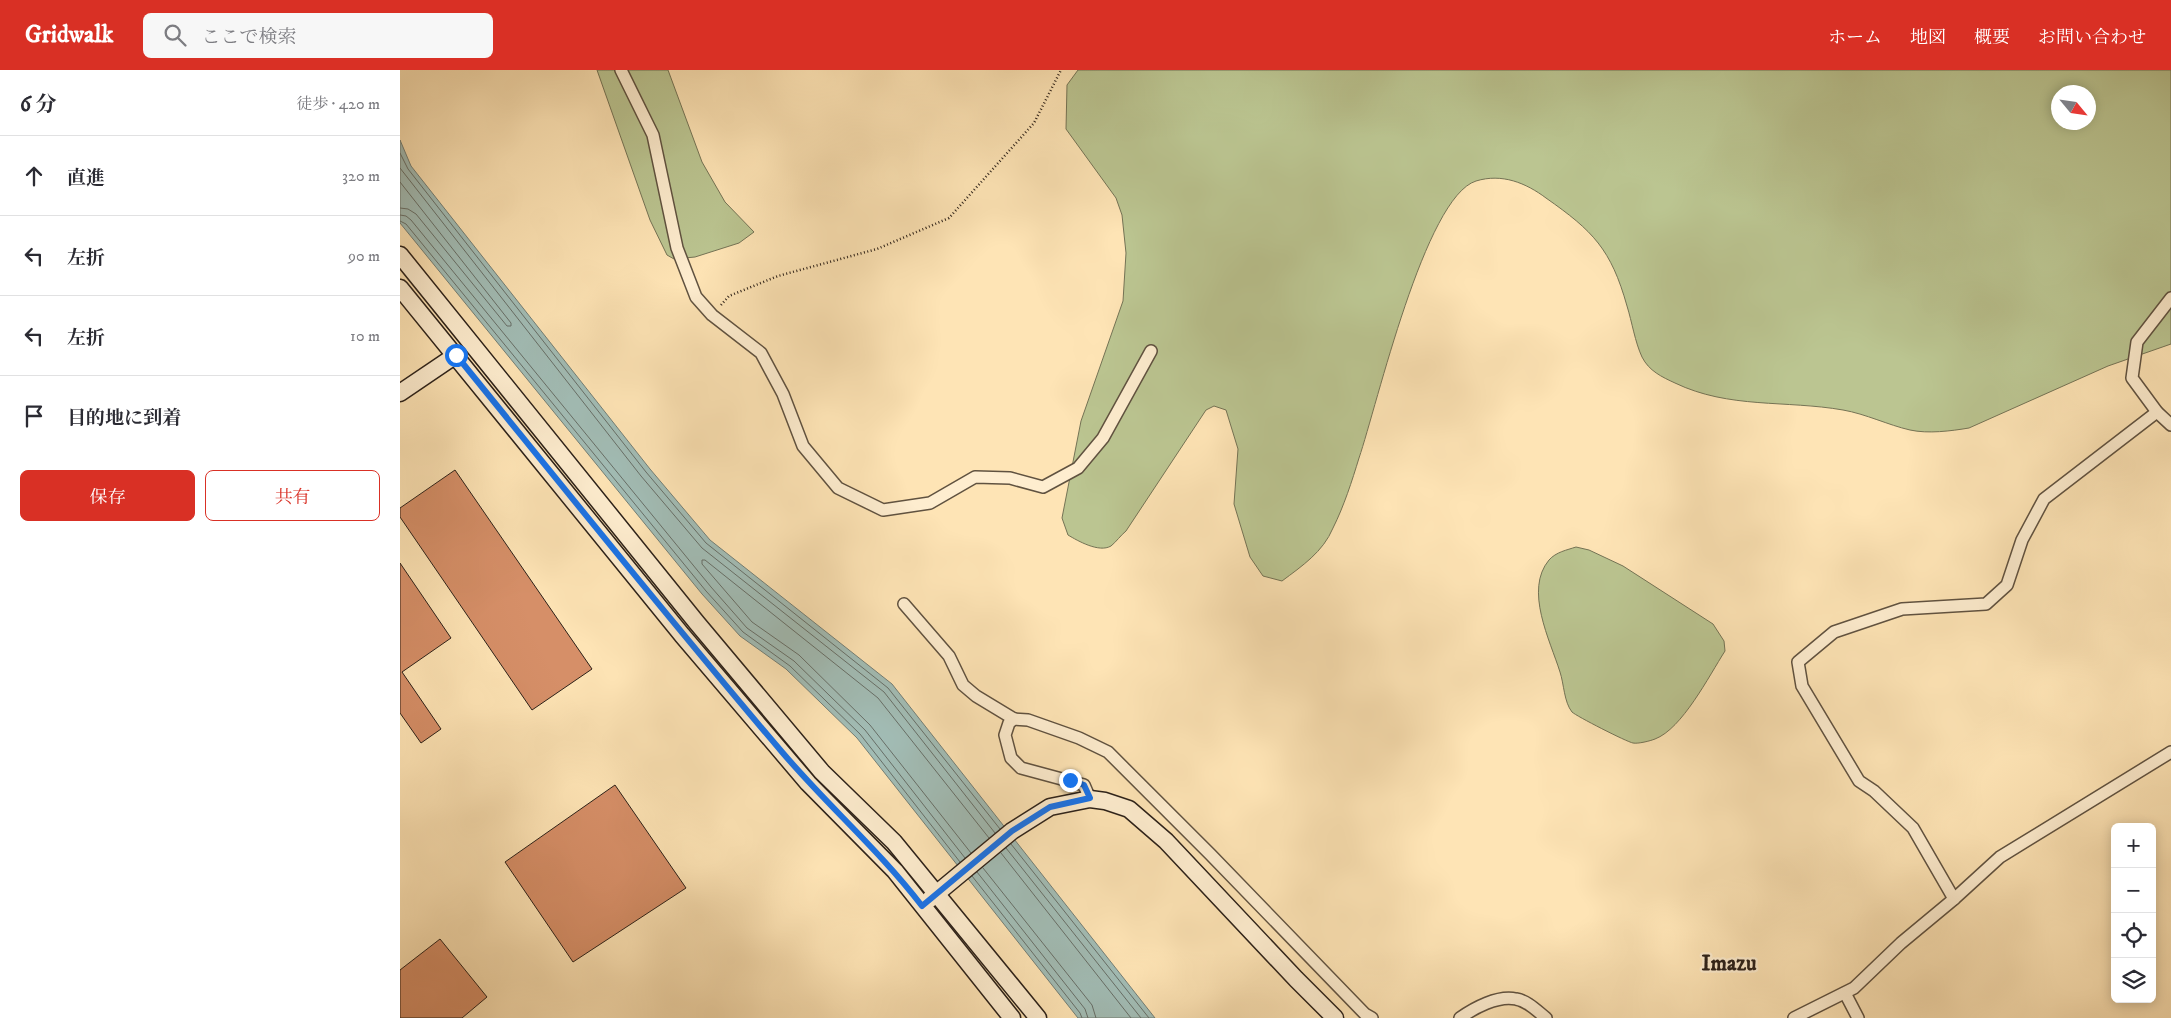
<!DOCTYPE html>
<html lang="ja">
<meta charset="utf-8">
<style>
body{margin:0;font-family:"IM FELL DW Pica","Noto Serif JP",serif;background:#f7f7f7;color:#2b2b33}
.controls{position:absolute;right:15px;bottom:15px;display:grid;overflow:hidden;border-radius:8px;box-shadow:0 2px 12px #0003}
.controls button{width:45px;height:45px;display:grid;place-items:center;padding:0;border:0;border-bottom:1px solid #e1e1e2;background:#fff;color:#2b2b33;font:25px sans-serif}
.compass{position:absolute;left:1651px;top:15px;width:45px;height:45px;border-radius:50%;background:#fff;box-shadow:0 2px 12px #0003;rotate:119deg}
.stop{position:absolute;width:15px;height:15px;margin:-11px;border:4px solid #1a73e8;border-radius:50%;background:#fff}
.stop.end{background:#1a73e8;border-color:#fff;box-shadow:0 1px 5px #0008}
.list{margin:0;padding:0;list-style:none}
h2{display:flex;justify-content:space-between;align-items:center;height:65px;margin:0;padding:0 20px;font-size:21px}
h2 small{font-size:16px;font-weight:400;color:#7c7c81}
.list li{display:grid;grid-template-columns:32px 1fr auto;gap:15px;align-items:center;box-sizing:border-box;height:80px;padding:0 20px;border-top:1px solid #e1e1e2}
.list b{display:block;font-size:19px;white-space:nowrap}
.list em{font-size:16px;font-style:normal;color:#7c7c81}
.actions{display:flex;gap:10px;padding:15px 20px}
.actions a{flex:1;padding:11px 0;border:1px solid #d93025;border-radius:8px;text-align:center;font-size:18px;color:#d93025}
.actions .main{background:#d93025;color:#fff}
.icon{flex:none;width:28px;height:28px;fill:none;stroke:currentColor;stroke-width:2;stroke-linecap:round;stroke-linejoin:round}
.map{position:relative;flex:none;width:1771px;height:948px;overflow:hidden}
header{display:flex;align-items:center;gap:30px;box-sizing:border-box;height:70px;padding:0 25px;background:#d93025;color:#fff}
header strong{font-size:24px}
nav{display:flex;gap:28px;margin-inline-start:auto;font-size:18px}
.search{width:350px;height:45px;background:#f7f7f7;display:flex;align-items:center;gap:12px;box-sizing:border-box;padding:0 18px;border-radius:8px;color:#7c7c81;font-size:19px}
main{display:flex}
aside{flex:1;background:#fff}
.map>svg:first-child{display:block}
.green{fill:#bbc591;stroke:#747355;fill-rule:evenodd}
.water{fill:#a2bdb6;stroke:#737f77}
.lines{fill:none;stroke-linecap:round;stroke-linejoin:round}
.shore{stroke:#676f68;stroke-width:1}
.building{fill:#d68f68;stroke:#2c2119}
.street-casing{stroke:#605240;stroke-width:14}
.secondary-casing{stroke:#2c2119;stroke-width:19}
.path{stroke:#2c2119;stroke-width:2.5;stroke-dasharray:1 2.5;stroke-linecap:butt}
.street{stroke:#feedcf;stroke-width:11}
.secondary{stroke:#feedcf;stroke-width:16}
.route{stroke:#1a73e8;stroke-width:6}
.labels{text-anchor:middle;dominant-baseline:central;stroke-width:4.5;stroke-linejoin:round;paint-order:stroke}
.quarter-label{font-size:22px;font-weight:bold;fill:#2c2119;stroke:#feedcf}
</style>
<header>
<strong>Gridwalk</strong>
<div class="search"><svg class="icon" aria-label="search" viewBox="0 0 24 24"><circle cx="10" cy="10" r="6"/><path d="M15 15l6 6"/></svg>ここで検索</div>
<nav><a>ホーム</a><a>地図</a><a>概要</a><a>お問い合わせ</a></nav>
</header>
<main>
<aside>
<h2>6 分<small>徒歩 · 420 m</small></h2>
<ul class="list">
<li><svg class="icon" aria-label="ahead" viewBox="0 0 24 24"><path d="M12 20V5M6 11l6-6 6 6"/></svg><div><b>直進</b></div><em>320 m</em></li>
<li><svg class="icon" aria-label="left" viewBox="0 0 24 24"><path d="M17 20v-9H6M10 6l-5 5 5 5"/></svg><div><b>左折</b></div><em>90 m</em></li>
<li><svg class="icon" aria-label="left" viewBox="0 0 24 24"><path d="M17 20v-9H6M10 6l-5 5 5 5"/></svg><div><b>左折</b></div><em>10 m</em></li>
<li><svg class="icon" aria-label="arrive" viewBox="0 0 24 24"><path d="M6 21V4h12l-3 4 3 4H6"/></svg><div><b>目的地に到着</b></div></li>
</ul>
<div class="actions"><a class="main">保存</a><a>共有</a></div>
</aside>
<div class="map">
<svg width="1771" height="948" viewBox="0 0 1771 948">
<rect width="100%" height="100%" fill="#fee4b5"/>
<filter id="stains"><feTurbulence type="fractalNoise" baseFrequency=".004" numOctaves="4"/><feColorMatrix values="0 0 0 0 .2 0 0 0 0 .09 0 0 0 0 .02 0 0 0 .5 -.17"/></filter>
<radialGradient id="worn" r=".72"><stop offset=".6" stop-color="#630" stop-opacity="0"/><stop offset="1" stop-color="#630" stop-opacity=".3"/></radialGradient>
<g class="green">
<polygon points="197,0 268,0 302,92 325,132 354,162 339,173 295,187 274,189 267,185 250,150"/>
<path d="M678 0H1771V274L1708 296 1569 358C1551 361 1528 364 1510 360 1488 355 1466 344 1443 340 1386 330 1329 339 1275 313 1262 307 1249 301 1242 287 1235 272 1232 252 1227 236 1211 179 1193 161 1146 128 1126 113 1102 103 1076 111 1025 127 977 335 959 388 952 411 944 436 933 458 923 482 902 496 882 511L863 506 850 487 834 434 838 379 826 340 814 336 806 340 726 461C721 465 716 472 711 476 699 483 678 471 668 465L662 448 681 351 723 231 726 183 722 145 716 128 666 59 667 15ZM1658 22H1688V52H1658Z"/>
<path d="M1176 477 1189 480 1223 496 1313 554 1324 571 1325 581C1309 606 1282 659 1255 669 1250 671 1238 674 1233 673 1227 672 1176 646 1172 642 1164 632 1164 614 1160 602 1150 570 1124 520 1149 490 1156 482 1167 480 1176 477Z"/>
</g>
<polygon class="water" points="0,70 11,96 250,399 310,470 492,614 755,948 678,948 457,668 386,599 340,566 302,524 0,153"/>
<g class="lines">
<g class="shore">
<polyline points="0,83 8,99 246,402 306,473 488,618 600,759"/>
<polyline points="0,98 241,406 302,478 484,622 595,763"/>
<polyline points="0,112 111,253 111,256 107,256 16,144 8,139 0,138"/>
<polyline points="0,145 6,146 11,150 311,517 347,558 394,591 465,660 565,788"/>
<polyline points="0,151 6,154 306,521 343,562 390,596 460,664 560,792"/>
<polyline points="611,774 749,948"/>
<polyline points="606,778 741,948"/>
<polyline points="571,783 470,655 399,585 352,552 302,494 302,490 305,490 478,628 589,768"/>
<polyline points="601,783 731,948"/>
<polyline points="583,798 692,935 696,948"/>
<polyline points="577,802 685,939 688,948"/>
<polyline points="572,806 680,943 682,948"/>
</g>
</g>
<g class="building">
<polygon points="55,400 192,599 132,640 0,447 0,438"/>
<polygon points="0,493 51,568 2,602 41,659 21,673 0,643"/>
<polygon points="215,715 286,818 173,892 105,792"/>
<polygon points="40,869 87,927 62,948 0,948 0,900"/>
</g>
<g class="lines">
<g class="street-casing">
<g id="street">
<polyline points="221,0 253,65 277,178 296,227 312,245 361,283 383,324 403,376 438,418 483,440 530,433 575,407 610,408 643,417 678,398 703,368 751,281"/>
<polyline points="1771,228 1737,272 1732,308 1757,342 1771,355"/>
<polyline points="504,534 549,586 563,615 576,626 614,649"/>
<polyline points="690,729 684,715 621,698 611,688 605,665 609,653 614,649 628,650 679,668 708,682 810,784 965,944 972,948"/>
<polyline points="1554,829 1513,758 1474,721 1459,711 1402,616 1398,592 1434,562 1502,539 1586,534 1607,515 1622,470 1644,429 1757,342"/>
<polyline points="1445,923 1458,948"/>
<path d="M1060 948C1074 938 1098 925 1116 929 1128 931 1137 941 1146 948"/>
<polyline points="1394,948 1454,918 1501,873 1554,829 1600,787 1771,682"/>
</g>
</g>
<g class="secondary-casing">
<g id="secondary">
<polyline points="0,185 297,553 422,702 494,772 638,948"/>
<polyline points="0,218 282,565 408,713 495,801 612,948"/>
<polyline points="0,323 56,285"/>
<polyline points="530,829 612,761 650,737 690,729 705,731 729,739 766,771 896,909 935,948"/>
</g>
</g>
<polyline class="path" points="321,235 329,226 378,206 477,179 549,148 634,53 661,0"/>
<use href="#street" class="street"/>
<use href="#secondary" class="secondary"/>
</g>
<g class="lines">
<path class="route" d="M56 285C164 418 271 552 382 682 427 735 479 780 522 836L612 761 650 737 690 728 684 715 670 710"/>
</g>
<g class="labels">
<g class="quarter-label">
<text x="1329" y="893">Imazu</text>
</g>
</g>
<rect width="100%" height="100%" filter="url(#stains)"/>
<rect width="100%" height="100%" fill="url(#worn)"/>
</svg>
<div class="controls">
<button>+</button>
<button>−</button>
<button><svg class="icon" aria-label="locate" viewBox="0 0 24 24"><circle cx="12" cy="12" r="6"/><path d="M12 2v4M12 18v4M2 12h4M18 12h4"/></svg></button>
<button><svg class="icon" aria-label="layers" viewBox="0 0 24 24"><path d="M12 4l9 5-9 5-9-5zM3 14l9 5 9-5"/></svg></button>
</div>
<svg class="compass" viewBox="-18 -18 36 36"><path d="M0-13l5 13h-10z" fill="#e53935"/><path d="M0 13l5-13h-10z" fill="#7c7c81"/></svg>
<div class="stop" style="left:56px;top:285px"></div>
<div class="stop end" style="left:670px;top:710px"></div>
</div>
</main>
